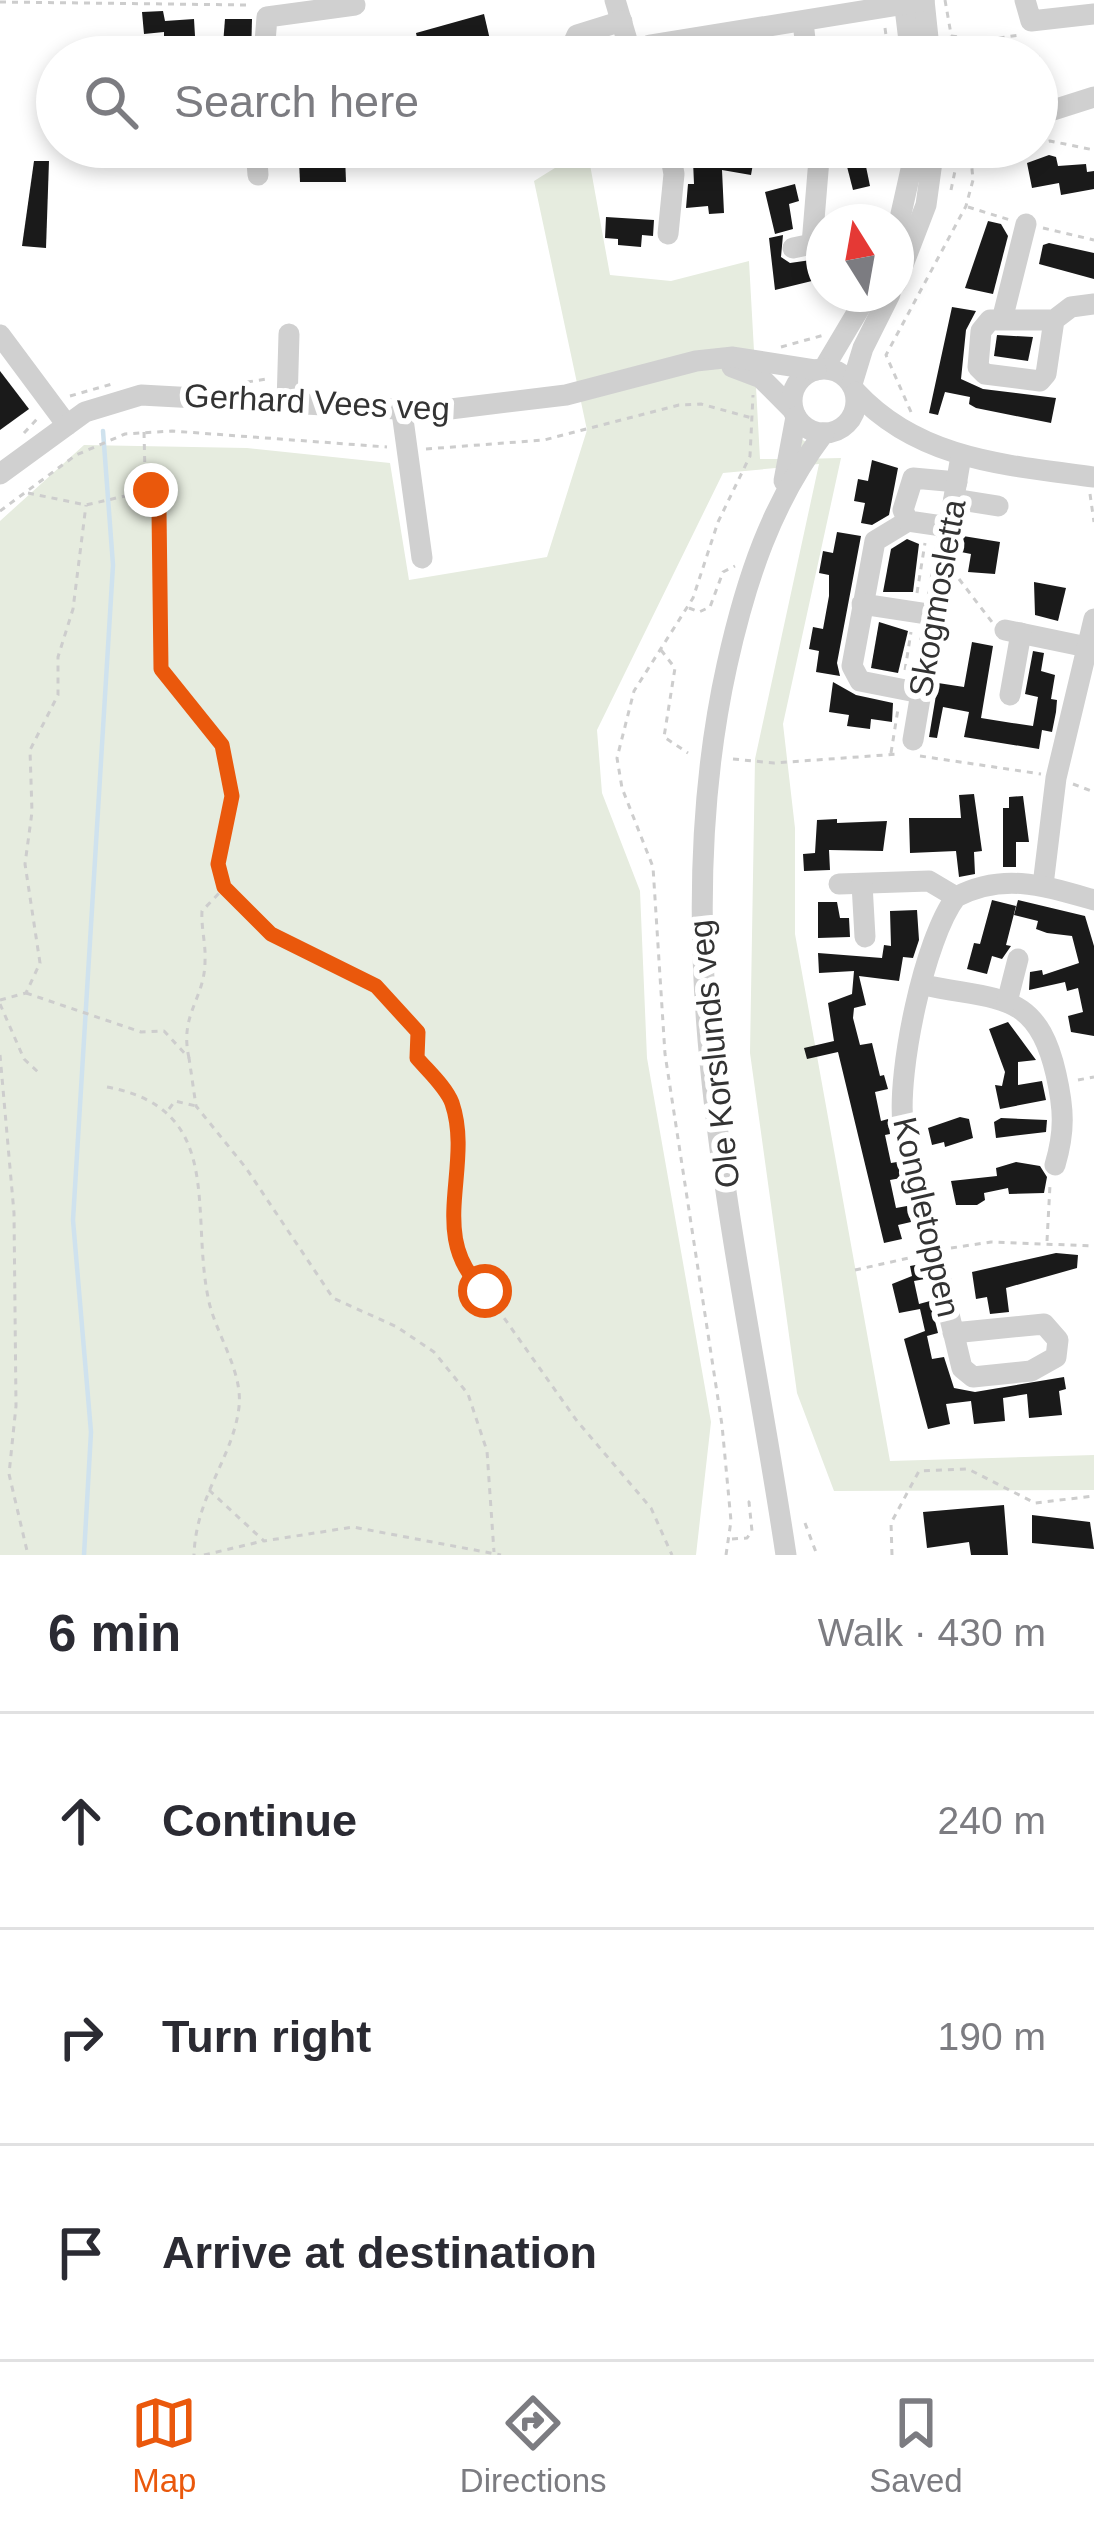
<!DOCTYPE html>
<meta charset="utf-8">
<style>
body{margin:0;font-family:Arial,sans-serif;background:#f7f7f7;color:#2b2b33}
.compass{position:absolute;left:806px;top:204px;width:108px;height:108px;border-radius:50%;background:#fff;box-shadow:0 6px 18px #0003;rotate:349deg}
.stop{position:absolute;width:36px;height:36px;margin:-27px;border:9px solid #ea580c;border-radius:50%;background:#fff}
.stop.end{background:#ea580c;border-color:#fff;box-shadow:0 3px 12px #0008}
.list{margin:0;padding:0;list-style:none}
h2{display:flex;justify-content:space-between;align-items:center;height:156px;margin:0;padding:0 48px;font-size:51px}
h2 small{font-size:39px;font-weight:400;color:#7c7c81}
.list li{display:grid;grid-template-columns:78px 1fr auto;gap:36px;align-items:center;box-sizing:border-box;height:216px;padding:0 48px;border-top:3px solid #e1e1e2}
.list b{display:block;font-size:45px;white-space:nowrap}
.list em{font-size:39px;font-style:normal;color:#7c7c81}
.icon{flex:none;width:66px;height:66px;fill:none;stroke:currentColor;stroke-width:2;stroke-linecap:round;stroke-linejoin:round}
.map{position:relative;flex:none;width:1094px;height:1555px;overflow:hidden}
.search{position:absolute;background:#fff;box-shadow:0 6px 18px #0003;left:36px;right:36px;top:36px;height:132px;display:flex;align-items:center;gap:30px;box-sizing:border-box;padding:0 42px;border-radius:66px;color:#7c7c81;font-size:45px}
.sheet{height:804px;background:#fff}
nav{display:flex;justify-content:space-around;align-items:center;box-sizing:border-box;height:168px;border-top:3px solid #e1e1e2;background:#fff;font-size:33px;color:#7c7c81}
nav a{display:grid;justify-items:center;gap:6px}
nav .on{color:#ea580c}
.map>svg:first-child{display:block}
.green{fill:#e6ecdf}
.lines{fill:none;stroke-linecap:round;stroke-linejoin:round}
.stream{stroke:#cfe2ee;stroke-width:4.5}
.building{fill:#1a1a1a}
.path{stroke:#cdcdcd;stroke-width:3;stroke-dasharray:6 6;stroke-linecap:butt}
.minor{stroke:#d0d0d0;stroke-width:21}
.route{stroke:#ea580c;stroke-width:15}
.labels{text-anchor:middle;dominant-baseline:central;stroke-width:12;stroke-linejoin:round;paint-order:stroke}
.street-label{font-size:33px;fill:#333;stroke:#fff}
</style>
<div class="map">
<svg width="1094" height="1555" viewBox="0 0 1094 1555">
<rect width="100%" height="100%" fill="#fff"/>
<polygon class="green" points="587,148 610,275 671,281 749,261 760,459 795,459 801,439 808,443 798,459 841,458 783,724 795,828 795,934 890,1461 1094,1455 1094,1490 834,1491 797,1393 750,1053 755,759 819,464 723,473 597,730 602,793 640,891 647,1058 711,1422 696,1555 0,1555 0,521 84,445 247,448 390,463 409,580 547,557 587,430 534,181"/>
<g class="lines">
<polyline class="stream" points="84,1555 91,1432 73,1220 113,565 103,431"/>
</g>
<g class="building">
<polygon points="163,11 165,21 194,19 196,53 174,53 173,39 164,40 164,32 144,34 142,12"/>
<polygon points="484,14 494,57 421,57 416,33"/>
<polygon points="225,19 252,19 251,57 222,57"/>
<polygon points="684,147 756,147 751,175 722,170 724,213 709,214 708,206 686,208 688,184 694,184 693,161 687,162"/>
<polygon points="842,147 862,147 870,186 853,190"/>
<polygon points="345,155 346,182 300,182 299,161"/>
<polygon points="1049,155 1056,157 1058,166 1086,164 1087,172 1094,171 1094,189 1061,195 1059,183 1032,188 1027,163"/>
<polygon points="34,161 49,161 46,248 22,246"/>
<polygon points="795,184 799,201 789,204 793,229 775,234 765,192"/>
<polygon points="606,217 654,220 653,236 642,235 641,247 618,245 618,239 605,238"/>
<polygon points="988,221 1001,224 1008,236 993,294 965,288"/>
<polygon points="783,235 781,257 790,263 811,260 816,280 775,290 769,238"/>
<polygon points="1049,243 1094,253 1094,279 1039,264 1043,245"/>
<polygon points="952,307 976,311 966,330 961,379 983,389 1056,398 1051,423 976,408 969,404 970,397 945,392 938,415 929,413"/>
<polygon points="997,335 1033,337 1028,361 994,356"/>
<polygon points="0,371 29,409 0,430"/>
<polygon points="872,460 898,468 889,515 872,525 861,523 865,503 854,501 858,479 868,481"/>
<polygon points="837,532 861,536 837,663 840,676 816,672 819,651 809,649 813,627 823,629 829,596 829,575 819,573 823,551 833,553"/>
<polygon points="963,536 1000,542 995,574 968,572 971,554 961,552"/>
<polygon points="907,539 919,544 913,592 883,592 891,549"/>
<polygon points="1034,582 1066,588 1058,621 1035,615"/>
<polygon points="879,622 908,631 898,673 871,668"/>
<polygon points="972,642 993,646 981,718 1012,723 1033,726 1038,697 1025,694 1033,651 1044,653 1041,671 1055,675 1051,699 1057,700 1056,712 1052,732 1042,730 1039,749 964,737 969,712 943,707 937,738 929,737 938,683 964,687"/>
<polygon points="833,682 856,695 893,703 892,722 871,719 870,729 847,726 849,715 829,712"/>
<polygon points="974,794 982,851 974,852 975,874 959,877 956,851 910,853 909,818 961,818 959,795"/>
<polygon points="1023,796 1029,842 1016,842 1016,867 1003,867 1003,808 1009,808 1009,797"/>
<polygon points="837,819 837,823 887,821 883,851 829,850 830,870 804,871 803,854 815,853 817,820"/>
<polygon points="992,900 1016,906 1006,945 1011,946 1002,959 992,956 987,974 967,969 974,943 980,944"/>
<polygon points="1018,900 1085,916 1094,946 1094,1036 1071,1032 1068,1016 1083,1012 1078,988 1067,991 1065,982 1029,990 1030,972 1042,970 1043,975 1079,963 1072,936 1047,933 1036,929 1038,921 1014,915"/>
<polygon points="818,902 837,902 840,918 849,918 850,937 818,938"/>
<polygon points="917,910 919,940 913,958 903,957 899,981 859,976 866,1005 854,1008 853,1018 860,1045 872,1043 880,1076 884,1075 888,1089 875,1092 881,1121 888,1119 890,1134 885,1135 891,1163 897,1162 901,1178 890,1180 896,1208 907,1206 911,1222 898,1225 902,1239 884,1243 838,1052 807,1059 804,1048 834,1041 828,1003 852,994 854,971 819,973 818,953 882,958 884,945 891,946 890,911"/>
<polygon points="1008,1022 1036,1060 1018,1062 1018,1085 1042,1081 1046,1100 1000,1109 995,1085 1002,1086 1005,1072 989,1029"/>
<polygon points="960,1117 969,1119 973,1138 945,1147 944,1142 932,1145 928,1128"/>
<polygon points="1001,1118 1047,1120 1046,1132 996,1138 994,1122"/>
<polygon points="1016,1162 1040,1166 1047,1177 1044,1193 1009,1194 1008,1188 984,1193 985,1200 977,1205 956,1205 951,1181 997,1176 996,1168"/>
<polygon points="1056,1253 1078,1255 1077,1268 1006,1288 1009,1312 990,1314 987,1297 976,1299 972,1272"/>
<polygon points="921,1264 925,1279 914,1281 919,1304 930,1301 938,1333 927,1336 932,1359 944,1357 954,1388 975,1392 1064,1377 1066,1389 1059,1391 1062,1415 1029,1418 1027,1394 1003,1398 1005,1421 974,1424 971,1401 946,1404 950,1424 928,1429 904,1339 925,1331 920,1309 899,1313 892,1284 912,1276 910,1266"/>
<polygon points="1004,1505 1008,1555 971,1555 969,1542 927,1548 923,1512"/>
<polygon points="1032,1515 1090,1522 1094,1549 1032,1543"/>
</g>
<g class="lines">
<g class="path">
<polyline points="945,0 955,57"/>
<polyline points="0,2 250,5"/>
<polyline points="885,28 889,57"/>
<polyline points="951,36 985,40 1020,35"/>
<polyline points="1038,56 1045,92"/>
<polyline points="1037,144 1050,141 1094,150"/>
<polyline points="973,158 1022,147"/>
<polyline points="951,190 960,147"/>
<polyline points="968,207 1010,220"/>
<polyline points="1043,228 1094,240"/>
<polyline points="781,347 824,335"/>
<polyline points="247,382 267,379"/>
<polyline points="70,396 112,384"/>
<polyline points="911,412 886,355 966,206 973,180 970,147"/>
<polyline points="144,432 145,473 159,510 161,669 222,745 232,796 218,864 224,887 271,934 377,986 418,1032 417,1058 451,1099 457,1133 451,1209 465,1273 485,1291 577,1421 651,1508 672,1555"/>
<polyline points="24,433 38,418"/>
<polyline points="426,449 544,440 679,405 701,404 752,418"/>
<polyline points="28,493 86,505 151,490"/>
<polyline points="1090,494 1094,522"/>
<polyline points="0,511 76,455 125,434 172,431 387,447"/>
<polyline points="959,579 992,622"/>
<polyline points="917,593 925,543"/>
<polyline points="689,608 699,612 710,607 723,572 735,566"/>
<polyline points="661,650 675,668 664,737 688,753"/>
<polyline points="905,670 911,632"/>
<polyline points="891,753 898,709"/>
<polyline points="920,756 1041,774"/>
<polyline points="733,759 774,763 899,754"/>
<polyline points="1073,784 1094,792"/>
<polyline points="26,993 141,1032 164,1031 189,1058 196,1106 246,1168 333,1298 397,1327 434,1352 468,1394 487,1451 494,1552"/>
<polyline points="0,1000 26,993 40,963 25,864 32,812 30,750 58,695 58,657 73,609 86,505"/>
<polyline points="0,1004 24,1059 38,1072"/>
<polyline points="0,1055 14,1213 16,1406 9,1474 28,1555"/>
<path d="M189 1058C179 1014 205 999 205 961 206 944 201 928 202 911L223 889"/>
<polyline points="1078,1080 1094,1077"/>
<path d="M107 1087C227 1109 189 1212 209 1302 217 1336 243 1372 239 1407 233 1458 196 1495 194 1555"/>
<polyline points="169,1109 175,1101 196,1106"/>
<polyline points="1047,1241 1050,1185"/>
<polyline points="951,1248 991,1242 1094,1246"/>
<polyline points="855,1270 918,1256"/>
<polyline points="209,1490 264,1541 353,1527 501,1555"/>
<polyline points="805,1523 817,1555"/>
<polyline points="732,1539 747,1538 752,1531 749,1502 754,1498"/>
<polyline points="204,1555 263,1541"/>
<polyline points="726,1555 731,1521 722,1425 665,1054 653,867 622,788 617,758 634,691 693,598 718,522 750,456 753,395"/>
<polyline points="892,1555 891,1523 919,1471 968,1469 1035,1503 1094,1496"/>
</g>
<g class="minor">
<polyline points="615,0 632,57"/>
<polyline points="904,0 911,57"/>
<polyline points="924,0 930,57"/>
<polyline points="1025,0 1031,21 1094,14"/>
<polyline points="803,22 807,57"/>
<polyline points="265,42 267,17 355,5"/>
<polyline points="377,57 379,56"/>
<polyline points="567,57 577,35 622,21"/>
<polyline points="646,57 650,45 924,1"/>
<polyline points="1050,111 1094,97"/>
<polyline points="256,147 258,175"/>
<polyline points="668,234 674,174 669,147"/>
<polyline points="896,236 916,147"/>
<polyline points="793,248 812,244 820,147"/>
<polyline points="896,283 926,205 934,147"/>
<polyline points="1003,316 1026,224"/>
<polyline points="1054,320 1046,374 1040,381 985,374 978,367 981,331 990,320 1054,320 1071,307 1094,304"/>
<polyline points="0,335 67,425"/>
<polyline points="732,367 761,378 793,410"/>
<polyline points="824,368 868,294"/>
<circle cx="824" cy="401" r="32"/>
<polyline points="852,384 863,348 890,294"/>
<path d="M856 392C919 460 1006 465 1094 477"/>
<polyline points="287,404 289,334"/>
<polyline points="402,412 422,558"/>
<polyline points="0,474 85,412 141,395 434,411 566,395 696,361 733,357 816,370"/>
<polyline points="784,481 796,417"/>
<polyline points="954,499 998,506"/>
<polyline points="908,521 875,541 852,666 860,681 921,693"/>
<polyline points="949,527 908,521 903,510 913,478 957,482"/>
<polyline points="862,604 934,615"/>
<polyline points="1005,630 1087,647"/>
<polyline points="1010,695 1021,633"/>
<polyline points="913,740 961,456"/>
<polyline points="839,884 929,881 956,897"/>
<polyline points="862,884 865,937"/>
<polyline points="1043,885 1056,778 1094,619"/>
<path d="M924 985C998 1001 1037 990 1056 1074 1064 1109 1065 1131 1055 1165"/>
<polyline points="1007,1002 1018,959"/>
<path d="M953 1333 1044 1324 1058 1340 1056 1357 1031 1371 973 1377 962 1368 903 1124C897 1072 924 939 956 897 1004 872 1045 886 1094 900"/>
<path d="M786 1555C742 1259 661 963 727 665 746 580 771 503 824 433"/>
</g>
</g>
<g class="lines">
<path class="route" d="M151 490 159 511 161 669 222 745 232 796 218 864 224 887 271 934 376 986 418 1032 417 1058C428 1071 446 1087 452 1103 474 1168 425 1238 485 1291"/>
</g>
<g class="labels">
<g class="street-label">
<text transform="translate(317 402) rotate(3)">Gerhard Vees veg</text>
<text transform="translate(937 598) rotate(-80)">Skogmosletta</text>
<text transform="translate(714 1054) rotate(-96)">Ole Korslunds veg</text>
<text transform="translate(927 1217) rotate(77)">Kongletoppen</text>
</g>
</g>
</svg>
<svg class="compass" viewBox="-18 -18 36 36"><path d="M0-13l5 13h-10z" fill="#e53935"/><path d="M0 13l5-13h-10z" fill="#7c7c81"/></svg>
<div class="stop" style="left:485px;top:1291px"></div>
<div class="stop end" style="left:151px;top:490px"></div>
<div class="search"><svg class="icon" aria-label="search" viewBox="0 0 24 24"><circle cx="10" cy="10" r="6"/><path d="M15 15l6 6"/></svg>Search here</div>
</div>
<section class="sheet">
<h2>6 min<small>Walk · 430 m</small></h2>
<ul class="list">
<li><svg class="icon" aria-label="ahead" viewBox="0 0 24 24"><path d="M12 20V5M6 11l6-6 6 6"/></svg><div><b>Continue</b></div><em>240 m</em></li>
<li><svg class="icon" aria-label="right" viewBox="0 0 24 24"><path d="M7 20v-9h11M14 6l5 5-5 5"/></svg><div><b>Turn right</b></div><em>190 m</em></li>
<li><svg class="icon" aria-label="arrive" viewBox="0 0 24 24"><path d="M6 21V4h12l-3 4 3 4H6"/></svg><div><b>Arrive at destination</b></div></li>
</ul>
</section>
<nav>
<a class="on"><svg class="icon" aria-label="map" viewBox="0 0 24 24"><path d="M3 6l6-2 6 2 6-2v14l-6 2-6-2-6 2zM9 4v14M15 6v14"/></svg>Map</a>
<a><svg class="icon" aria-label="directions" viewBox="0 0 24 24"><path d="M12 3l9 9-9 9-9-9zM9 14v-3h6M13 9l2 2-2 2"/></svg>Directions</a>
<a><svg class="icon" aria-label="saved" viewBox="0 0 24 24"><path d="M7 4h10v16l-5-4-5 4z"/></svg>Saved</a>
</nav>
